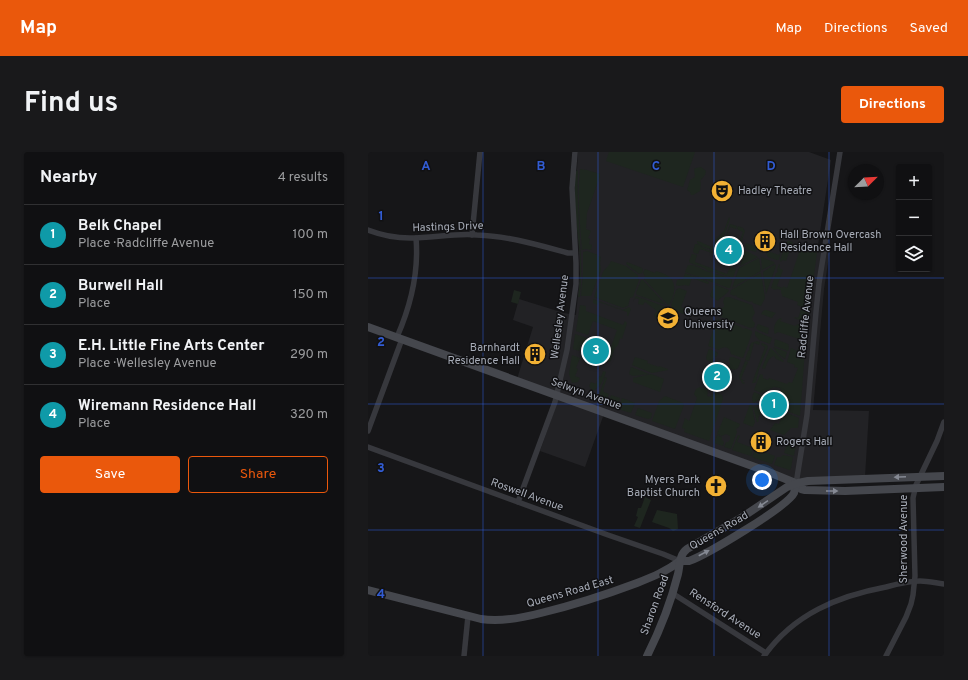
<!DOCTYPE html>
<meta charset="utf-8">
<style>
body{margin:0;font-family:Overpass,sans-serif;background:#19191b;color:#f1f3f6}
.controls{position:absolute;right:12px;top:12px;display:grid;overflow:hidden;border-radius:4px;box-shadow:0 1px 3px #0004}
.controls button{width:36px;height:36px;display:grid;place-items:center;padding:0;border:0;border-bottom:1px solid #303032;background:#101012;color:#f1f3f6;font:20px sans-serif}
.compass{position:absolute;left:480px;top:12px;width:36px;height:36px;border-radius:50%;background:#101012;box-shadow:0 1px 3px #0004;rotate:66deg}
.you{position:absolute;left:394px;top:328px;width:14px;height:14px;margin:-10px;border:3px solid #fff;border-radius:50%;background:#1a73e8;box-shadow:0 0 0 6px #1a73e833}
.badge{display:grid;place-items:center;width:26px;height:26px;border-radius:50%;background:#ea580c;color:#fff;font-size:13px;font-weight:700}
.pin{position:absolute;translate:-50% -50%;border:2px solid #fff;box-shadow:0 1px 4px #0006}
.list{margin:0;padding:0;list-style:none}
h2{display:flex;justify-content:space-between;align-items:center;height:52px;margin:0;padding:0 16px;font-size:17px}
h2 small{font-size:13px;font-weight:400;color:#9c9d9f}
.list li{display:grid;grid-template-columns:26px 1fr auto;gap:12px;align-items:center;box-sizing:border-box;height:60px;padding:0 16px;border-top:1px solid #303032}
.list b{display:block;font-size:15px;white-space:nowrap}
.list p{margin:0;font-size:13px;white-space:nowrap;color:#9c9d9f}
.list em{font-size:13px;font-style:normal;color:#9c9d9f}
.actions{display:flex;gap:8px;padding:12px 16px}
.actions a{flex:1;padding:9px 0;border:1px solid #ea580c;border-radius:4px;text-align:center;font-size:14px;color:#ea580c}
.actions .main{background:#ea580c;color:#fff}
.icon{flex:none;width:22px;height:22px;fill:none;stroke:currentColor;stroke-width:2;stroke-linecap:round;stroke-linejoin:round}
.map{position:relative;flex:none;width:576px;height:504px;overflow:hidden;border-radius:4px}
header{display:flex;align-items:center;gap:24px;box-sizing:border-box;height:56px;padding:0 20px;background:#ea580c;color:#fff}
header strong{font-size:19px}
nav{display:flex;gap:22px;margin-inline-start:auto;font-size:14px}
.intro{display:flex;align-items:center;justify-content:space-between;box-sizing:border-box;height:96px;padding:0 24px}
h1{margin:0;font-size:28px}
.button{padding:10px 18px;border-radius:4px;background:#ea580c;color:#fff;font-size:14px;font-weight:700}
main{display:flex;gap:24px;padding:0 24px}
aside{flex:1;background:#101012;border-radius:4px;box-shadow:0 1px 3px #0004}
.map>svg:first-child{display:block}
.built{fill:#222225}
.green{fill:#1e261f}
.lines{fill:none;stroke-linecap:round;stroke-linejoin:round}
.street{stroke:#37383d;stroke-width:5.5}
.secondary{stroke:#45474d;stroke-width:8}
.oneway{fill:#858993}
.grid{fill:none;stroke:#325cd3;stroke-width:1;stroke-opacity:0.55}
.labels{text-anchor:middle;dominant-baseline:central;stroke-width:3;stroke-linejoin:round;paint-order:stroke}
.poi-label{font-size:11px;fill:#a8adb8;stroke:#111113;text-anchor:start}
.street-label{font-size:11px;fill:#a8adb8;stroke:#111113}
.grid-label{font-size:13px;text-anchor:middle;font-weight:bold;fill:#325cd3;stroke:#111113;stroke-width:3;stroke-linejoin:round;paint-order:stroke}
</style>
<header>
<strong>Map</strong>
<nav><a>Map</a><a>Directions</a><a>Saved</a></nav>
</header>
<div class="intro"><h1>Find us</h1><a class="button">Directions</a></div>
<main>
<aside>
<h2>Nearby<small>4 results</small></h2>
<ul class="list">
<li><span class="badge" style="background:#0f9aa8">1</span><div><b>Belk Chapel</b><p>Place · Radcliffe Avenue</p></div><em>100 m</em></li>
<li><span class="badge" style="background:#0f9aa8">2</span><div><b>Burwell Hall</b><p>Place</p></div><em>150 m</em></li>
<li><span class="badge" style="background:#0f9aa8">3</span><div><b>E.H. Little Fine Arts Center</b><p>Place · Wellesley Avenue</p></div><em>290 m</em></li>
<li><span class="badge" style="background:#0f9aa8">4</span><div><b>Wiremann Residence Hall</b><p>Place</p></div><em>320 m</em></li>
</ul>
<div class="actions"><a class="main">Save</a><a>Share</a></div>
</aside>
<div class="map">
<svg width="576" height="504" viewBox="0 0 576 504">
<rect width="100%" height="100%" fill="#161618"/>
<polygon class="built" points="210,0 441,0 463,8 450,93 462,98 456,137 445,258 501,259 497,325 423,327 237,259 217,315 172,299 192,242 149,227 165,175 145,168 151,147 196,161 208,163 212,122 208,35"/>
<g class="green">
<polygon points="241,0 327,0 315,35 238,9"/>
<polygon points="333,15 338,19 337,23 332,29 333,31 332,39 325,43 323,43 322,40 319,38 322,28 327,25 326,17 328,16"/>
<path d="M212 17 219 18 232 22V24L219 61 218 77 223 79 220 86 222 87 221 92 224 93 223 98 218 97 214 98C212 71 209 45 212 17Z"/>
<path d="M210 18C208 61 216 103 212 145H210L212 127V103L206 53 207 20Z"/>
<path d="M361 65 362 67 353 92 348 99 335 95 329 91V89C334 90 338 93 344 95L347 88 356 79Z"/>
<polygon points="362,72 369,74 368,77 362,75 351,104 348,103 355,92"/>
<path d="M370 74 375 76 377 79C376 82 374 86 374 90 374 98 377 99 371 106L372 108 370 111 365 109 375 80 369 77Z"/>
<polygon points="419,89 421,89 425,90 418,109 414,108 413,110 412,108"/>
<polygon points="378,91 389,95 388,100 378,97 377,94"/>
<path d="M327 92C331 92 332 94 335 96 339 98 344 99 347 100V102L332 97 330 102 326 101 325 99Z"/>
<polygon points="431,92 448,98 449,100 440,171 426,166 427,165 430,166 434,155 429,153 430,150 414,144 414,142 413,141 413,138 409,137 407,138 403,136 408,121 410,120 409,118 411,112 412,112 411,116 415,118 409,134 415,136 415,134 419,136 433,95 430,94"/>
<polygon points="219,99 230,103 230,104 233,105 232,111 233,118 223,144 213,144 215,121 215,100"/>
<polygon points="378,99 390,105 372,114 377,100"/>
<polygon points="399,99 411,103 413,99 411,108 409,108 400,105 399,103 398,102"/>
<polygon points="324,102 329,103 327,110 359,122 362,115 368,117 365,126 346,120 340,119 336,116 322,111 321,109"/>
<polygon points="393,105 406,110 407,111 394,118"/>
<polygon points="391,106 393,119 364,136 371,116"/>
<path d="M243 109 258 114 270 123V126L271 128 265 145 262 146 260 154 255 156 226 145 235 120C238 115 240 116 243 109Z"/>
<polygon points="259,110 274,116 275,118 274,121 271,122 258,112"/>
<polygon points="407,112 408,114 398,142 395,120"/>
<path d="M320 113C328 112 334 118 341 120 349 122 356 124 363 127L364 129 362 136H360L317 120Z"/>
<path d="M277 117 287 121 288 119C292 120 297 122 300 124 310 131 306 144 302 152L300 153 276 127 277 124 275 121Z"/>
<polygon points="317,121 341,130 340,132 324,126 321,134 317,133 311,134 308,133 309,128 315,127"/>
<polygon points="392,121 393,121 397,146 393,154 385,151 384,149 382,150 369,145 368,143 366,144 362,142 363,138"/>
<polygon points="273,128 275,128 298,153 269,143 268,141"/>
<path d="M346 132 361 138C359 143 353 144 350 149L342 144Z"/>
<polygon points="311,136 319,139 313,155 322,159 321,164 305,158 303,153 308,138"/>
<polygon points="146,138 153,140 150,152 143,150"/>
<polygon points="268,144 298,155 298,157 288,167 286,163 289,159 277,150 275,153 270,152 271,147 267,146 265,150 267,145"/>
<polygon points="357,145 361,145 384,153 387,161 384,166 385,169 387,171 386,175 382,176 351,164 351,161 352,157 356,155 356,152 355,150"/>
<polygon points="225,147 255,158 261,155 263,157 260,164 259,164 259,160 231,150 229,153 225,151"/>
<polygon points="212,153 218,154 218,159 255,173 257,169 259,171 254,187 252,186 250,193 247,196 242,210 238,209 249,178 225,169 220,183 208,179"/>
<polygon points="397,158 398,158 408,161 405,164 404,166 393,162 395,159"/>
<path d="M413 166 414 167 412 169 427 174 430 172 440 175 439 182H437L436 184V186L438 187V193L430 190 431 187 410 180 407 182C404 177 408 167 413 166Z"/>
<path d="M350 167 357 169 358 170H360L373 175 375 177 377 176 384 179V181L375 206 363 202C362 195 356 193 351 198L340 194 348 169Z"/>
<polygon points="390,172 401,176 400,182 390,178 388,176"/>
<polygon points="387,179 404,186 402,192 391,188 387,183"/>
<polygon points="207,182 219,186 216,195 213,193 211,199 205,197"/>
<polygon points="407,187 420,192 421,196 420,199 406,194"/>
<polygon points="389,189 392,190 391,193 386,191 381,209 377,208 380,199 382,198 381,196 383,191"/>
<polygon points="394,191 399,193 400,195 391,217 388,230 386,231 384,231 397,195 393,193"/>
<polygon points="405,195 419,200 417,207 410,202"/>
<polygon points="431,195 437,198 432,264 419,259 419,256 418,254 420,247 412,244 413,238 412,236 406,235 394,241 386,238 392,222 395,223 395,226 400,228 401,226 419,232 421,230 424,231 430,216 426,215 427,213 419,210 423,196 429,199"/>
<path d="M402 196H403L416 209 415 210 408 207 406 204C400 206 399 212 397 217L394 216Z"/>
<polygon points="341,197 347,199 350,201 349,204 346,206 345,211 339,208 338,206 340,199"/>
<polygon points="204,203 212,206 208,216 210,217 207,224 212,226 210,230 204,231 201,222"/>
<polygon points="267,205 280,209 279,211 291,215 291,214 300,217 300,218 284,221 264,213"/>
<polygon points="362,205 365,205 373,208 370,216 367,218 360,216 362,211 361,208"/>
<polygon points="377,209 380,210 373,227 377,229 375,229 375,230 377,231 376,232 374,231 371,225"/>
<polygon points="263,215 281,222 265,224 261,222"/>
<path d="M235 219 238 220C235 229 233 234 225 239L221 234 223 230 228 232 231 224 233 225Z"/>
<polygon points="283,222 296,227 292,240 265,230 265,226"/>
<polygon points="237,225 239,226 235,238 236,240 241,242 237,252 232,250 230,247"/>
<polygon points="332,235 340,237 339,240 340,240 339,244 343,245 344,242 345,242 346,239 354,243 355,247 341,289 316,280 317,277 314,276 317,266 321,269 329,246 326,242 328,237"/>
<polygon points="386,240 398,245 394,255 385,252 392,251 392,250 391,248 385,251 384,245"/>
<polygon points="243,243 252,246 249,254 247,255 240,253"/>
<polygon points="297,244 315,251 316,253 307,277 284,269 290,252 291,249"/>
<polygon points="254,246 267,251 263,261 253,258 251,255"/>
<polygon points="382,252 384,253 387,271 386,272 385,275 375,271"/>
<polygon points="385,254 394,257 390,267 391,267 390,270 389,270"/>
<polygon points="270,256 284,261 283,266 280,267 267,263"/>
<polygon points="419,261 431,266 430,276 423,276 416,283 402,278 407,271 411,272 414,264 417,263"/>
<polygon points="356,265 372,272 371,275 368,277 369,280 363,297 356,295 358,290 360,290 362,288 362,284 358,282 354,284 349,282"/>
<polygon points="349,283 354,285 354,288 356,290 355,294 346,291"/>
<polygon points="370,283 372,284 369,290 385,296 383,304 364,298"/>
<polygon points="418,286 428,291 426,304 416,301 419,292 417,290"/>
<polygon points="387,297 407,304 404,312 384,305"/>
<polygon points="415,303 425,305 423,316 422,318 406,313 409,305 413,305"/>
<polygon points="277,345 283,348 272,376 266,374 270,365 268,364 270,356 273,356"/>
<polygon points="289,358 309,362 310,377 305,379 301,376 284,370"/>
</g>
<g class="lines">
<g class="street">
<path d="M0 78C13 83 28 86 42 86 65 86 87 81 109 83 140 84 170 93 200 101H207"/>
<polyline points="104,83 112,0"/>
<path d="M29 185C43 153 51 121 48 86"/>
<polyline points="0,279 34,187"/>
<polyline points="0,295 240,383 295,402 312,409"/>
<polyline points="428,332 439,263 448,160 451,131 472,0"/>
<polyline points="150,350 187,250 199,198 208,132 208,111 204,36 207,0"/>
<polyline points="304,441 398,501"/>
<polyline points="96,504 100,464"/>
<path d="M396 504C426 462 470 444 518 435 529 432 540 429 552 429 560 429 568 431 576 432"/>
<polyline points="518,504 538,465 543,452 545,443 547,424 545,346 548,333 569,289 576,270"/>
</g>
<g class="secondary">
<polyline points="0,175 398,319 425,330 433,337 437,338 477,339 576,335"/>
<path d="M312 409C315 409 318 409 321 409 338 403 419 355 426 341 427 338 427 334 428 332"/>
<path d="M0 438 113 467C132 470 154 466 173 461 206 453 237 443 269 431 284 425 299 419 312 409"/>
<path d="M279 504C292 478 303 450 310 422 312 413 311 403 319 397L373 366 419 335 430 331 440 329 576 324"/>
</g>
</g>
<defs><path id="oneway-solid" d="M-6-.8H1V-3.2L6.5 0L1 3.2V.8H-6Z"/></defs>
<g class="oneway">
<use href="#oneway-solid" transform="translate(532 325) rotate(178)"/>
<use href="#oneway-solid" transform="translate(464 339)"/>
<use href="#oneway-solid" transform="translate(395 352) rotate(146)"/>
<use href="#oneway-solid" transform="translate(336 401) rotate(-28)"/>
</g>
<path class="grid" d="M115 0V504M230 0V504M346 0V504M461 0V504M0 126H576M0 252H576M0 378H576"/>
<defs>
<g id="theatre-disc" transform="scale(1.15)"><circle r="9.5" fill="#f2b134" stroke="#111113"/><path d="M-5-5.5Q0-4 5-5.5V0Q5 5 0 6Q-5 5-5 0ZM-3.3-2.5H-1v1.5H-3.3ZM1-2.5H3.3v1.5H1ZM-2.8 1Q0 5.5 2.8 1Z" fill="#111"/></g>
<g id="building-disc" transform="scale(1.15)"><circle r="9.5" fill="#f2b134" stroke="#111113"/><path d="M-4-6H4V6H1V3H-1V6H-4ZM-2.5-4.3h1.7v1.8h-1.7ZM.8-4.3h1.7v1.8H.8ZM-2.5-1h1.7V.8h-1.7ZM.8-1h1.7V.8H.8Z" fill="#111"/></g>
<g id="university-disc" transform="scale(1.15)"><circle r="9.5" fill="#f2b134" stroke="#111113"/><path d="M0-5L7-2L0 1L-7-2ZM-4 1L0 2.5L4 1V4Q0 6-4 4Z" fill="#111"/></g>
<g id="church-disc" transform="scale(1.15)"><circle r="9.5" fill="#f2b134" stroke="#111113"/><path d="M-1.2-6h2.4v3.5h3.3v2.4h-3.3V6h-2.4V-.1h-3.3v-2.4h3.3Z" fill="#111"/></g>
</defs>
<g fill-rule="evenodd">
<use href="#theatre-disc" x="354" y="39"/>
<use href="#building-disc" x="397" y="89"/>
<use href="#university-disc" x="300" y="166"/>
<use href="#building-disc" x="167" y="202"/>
<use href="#building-disc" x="393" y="290"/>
<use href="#church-disc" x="348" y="334"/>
</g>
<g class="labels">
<g class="poi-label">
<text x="370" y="39">Hadley Theatre</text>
<text x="412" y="83">Hall Brown Overcash<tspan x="412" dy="13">Residence Hall</tspan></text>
<text x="316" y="160">Queens<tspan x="316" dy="13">University</tspan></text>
<text x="152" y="196" text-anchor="end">Barnhardt<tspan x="152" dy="13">Residence Hall</tspan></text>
<text x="408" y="290">Rogers Hall</text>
<text x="332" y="328" text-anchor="end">Myers Park<tspan x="332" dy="13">Baptist Church</tspan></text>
</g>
<g class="street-label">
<text transform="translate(80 75) rotate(-2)">Hastings Drive</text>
<text transform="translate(192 165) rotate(-83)">Wellesley Avenue</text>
<text transform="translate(438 165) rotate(-84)">Radcliffe Avenue</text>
<text transform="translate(218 242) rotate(20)">Selwyn Avenue</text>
<text transform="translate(159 343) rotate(20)">Roswell Avenue</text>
<text transform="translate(351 379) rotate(-30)">Queens Road</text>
<text transform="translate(536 387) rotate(-90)">Sherwood Avenue</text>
<text transform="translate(202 440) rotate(-16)">Queens Road East</text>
<text transform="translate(287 453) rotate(-70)">Sharon Road</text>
<text transform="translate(357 462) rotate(33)">Rensford Avenue</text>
</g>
</g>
<g class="grid-label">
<text x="58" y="18">A</text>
<text x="173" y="18">B</text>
<text x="288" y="18">C</text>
<text x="403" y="18">D</text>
<text x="13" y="68">1</text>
<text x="13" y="194">2</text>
<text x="13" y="320">3</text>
<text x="13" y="446">4</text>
</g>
</svg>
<div class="controls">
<button>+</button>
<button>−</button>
<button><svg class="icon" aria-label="layers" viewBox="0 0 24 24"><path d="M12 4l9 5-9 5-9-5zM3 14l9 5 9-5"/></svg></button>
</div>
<svg class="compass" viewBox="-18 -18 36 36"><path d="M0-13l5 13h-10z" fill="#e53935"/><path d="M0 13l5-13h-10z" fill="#9c9d9f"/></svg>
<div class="you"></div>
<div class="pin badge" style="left:406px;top:253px;background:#0f9aa8">1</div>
<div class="pin badge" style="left:349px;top:225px;background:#0f9aa8">2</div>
<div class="pin badge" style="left:228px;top:199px;background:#0f9aa8">3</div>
<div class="pin badge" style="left:361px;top:99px;background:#0f9aa8">4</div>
</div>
</main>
